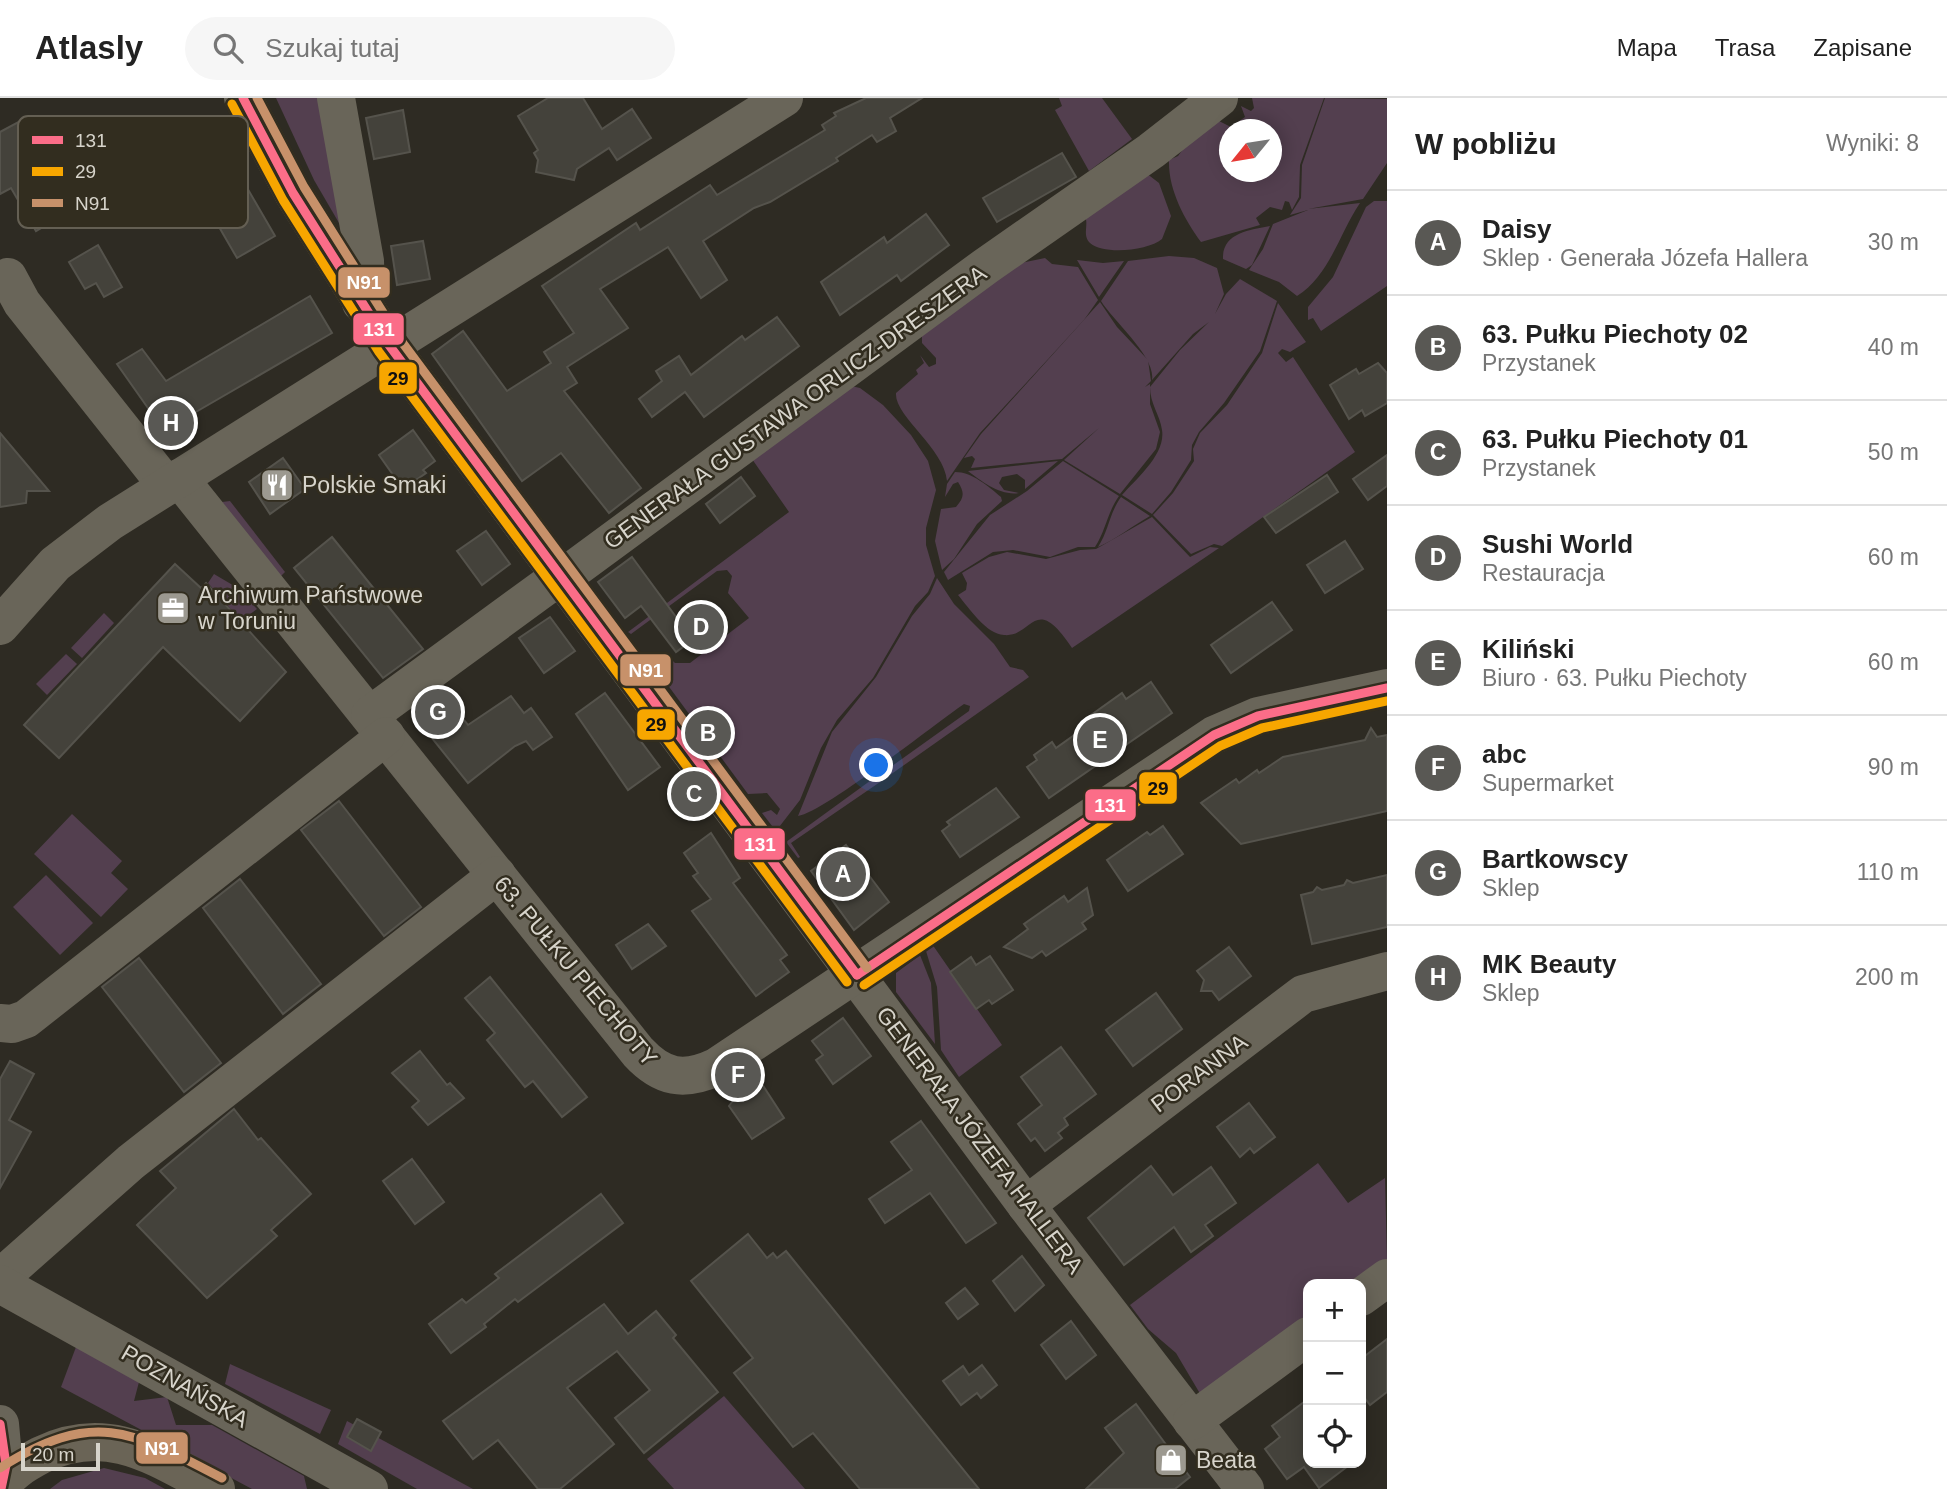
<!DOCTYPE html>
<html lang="pl">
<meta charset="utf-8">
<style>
body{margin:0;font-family:Arial,sans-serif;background:#f6f6f6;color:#222}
.controls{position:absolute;right:21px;bottom:21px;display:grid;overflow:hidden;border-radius:14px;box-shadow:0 4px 18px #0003}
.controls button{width:63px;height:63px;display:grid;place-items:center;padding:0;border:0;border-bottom:2px solid #e0e0e0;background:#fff;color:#222;font:35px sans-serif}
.compass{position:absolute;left:1219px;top:21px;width:63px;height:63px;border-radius:50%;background:#fff;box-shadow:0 4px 18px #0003;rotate:240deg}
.scale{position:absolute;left:21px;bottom:18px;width:79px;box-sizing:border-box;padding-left:7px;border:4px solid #d7d4cb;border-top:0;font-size:19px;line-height:24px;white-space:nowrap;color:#d7d4cb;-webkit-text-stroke:5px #322d1f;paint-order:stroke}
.you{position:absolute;left:877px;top:668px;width:24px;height:24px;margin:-18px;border:5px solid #fff;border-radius:50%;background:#1a73e8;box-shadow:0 0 0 10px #1a73e833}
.badge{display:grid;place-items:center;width:46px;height:46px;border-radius:50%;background:#595854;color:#fff;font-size:23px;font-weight:700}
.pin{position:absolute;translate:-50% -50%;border:4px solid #fff;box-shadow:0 2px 7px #0006}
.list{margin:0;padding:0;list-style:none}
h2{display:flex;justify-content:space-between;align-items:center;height:91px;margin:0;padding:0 28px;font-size:30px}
h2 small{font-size:23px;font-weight:400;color:#767676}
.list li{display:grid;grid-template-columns:46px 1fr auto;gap:21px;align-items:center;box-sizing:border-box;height:105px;padding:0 28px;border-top:2px solid #e0e0e0}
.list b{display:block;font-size:26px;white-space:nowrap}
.list p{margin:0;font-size:23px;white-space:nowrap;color:#767676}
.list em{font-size:23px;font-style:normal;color:#767676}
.icon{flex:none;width:38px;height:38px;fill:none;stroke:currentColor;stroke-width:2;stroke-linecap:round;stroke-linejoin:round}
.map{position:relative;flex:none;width:1387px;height:1391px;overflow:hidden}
header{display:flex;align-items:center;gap:42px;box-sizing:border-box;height:98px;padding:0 35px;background:#fff;border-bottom:2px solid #e0e0e0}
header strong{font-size:33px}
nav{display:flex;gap:38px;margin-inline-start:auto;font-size:24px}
.search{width:490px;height:63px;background:#f6f6f6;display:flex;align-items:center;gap:18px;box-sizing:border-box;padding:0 24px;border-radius:38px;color:#767676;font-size:26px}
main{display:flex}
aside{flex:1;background:#fff}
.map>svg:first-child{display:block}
.green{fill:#533f4f;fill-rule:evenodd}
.building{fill:#44423b;stroke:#55534c;stroke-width:2}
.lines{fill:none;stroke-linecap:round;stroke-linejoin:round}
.minor{stroke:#696559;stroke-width:38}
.major{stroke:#6a6456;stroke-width:38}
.bus-1-casing{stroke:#322d1f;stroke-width:14}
.bus-2-casing{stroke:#322d1f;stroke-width:14}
.bus-3-casing{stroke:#322d1f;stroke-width:14}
.bus-1{stroke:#fb6d88;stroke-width:9}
.bus-2{stroke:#f7a600;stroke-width:9}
.bus-3{stroke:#c7916a;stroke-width:9}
.labels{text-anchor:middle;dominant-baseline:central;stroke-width:5;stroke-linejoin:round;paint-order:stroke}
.street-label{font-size:23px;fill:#d7d4cb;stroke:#322d1f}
.poi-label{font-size:23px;fill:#d7d4cb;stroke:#322d1f;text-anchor:start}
.key{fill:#322d1f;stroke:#645f53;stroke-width:2}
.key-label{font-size:19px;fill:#d7d4cb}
.line-badge{stroke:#322d1f;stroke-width:2.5}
.badge-label{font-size:19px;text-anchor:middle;font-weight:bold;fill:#fff}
.pale-badge-label{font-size:19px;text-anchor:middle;font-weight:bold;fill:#111}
</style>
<header>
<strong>Atlasly</strong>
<div class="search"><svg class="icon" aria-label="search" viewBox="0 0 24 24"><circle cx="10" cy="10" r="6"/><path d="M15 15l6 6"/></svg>Szukaj tutaj</div>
<nav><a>Mapa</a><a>Trasa</a><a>Zapisane</a></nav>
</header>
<main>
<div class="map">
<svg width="1387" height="1391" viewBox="0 0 1387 1391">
<rect width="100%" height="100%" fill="#2e2b23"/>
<g class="green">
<polygon points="276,0 321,0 346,137 314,82"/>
<polygon points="1059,0 1102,0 1132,41 1089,73 1055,12 1062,8"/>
<path d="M1252 0H1324L1300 67 1299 99 1292 112 1289 104 1285 103 1282 112 1270 109 1256 120 1260 127 1201 144C1184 121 1168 91 1169 62L1178 58 1186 47 1219 23 1231 29 1245 19 1241 8 1251 13 1254 10ZM1230 32H1272V74H1230Z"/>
<path d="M1325 0 1387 1V65L1363 101 1308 111 1360 105C1339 136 1330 177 1297 198L1279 184 1249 172 1263 151 1273 126 1308 112 1290 117 1301 100 1302 67Z"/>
<path d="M1146 75 1159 85 1171 118 1162 141C1148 153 1103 157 1090 145 1082 137 1089 127 1085 118Z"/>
<polygon points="1374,103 1387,103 1387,188 1321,233 1313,220 1308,222 1308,209 1333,179 1366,109"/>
<path d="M1270 128 1252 167 1246 171 1223 161C1222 135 1249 132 1270 128Z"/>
<path d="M1169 158 1194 160 1217 170 1224 196 1215 216 1226 196 1240 181 1277 203 1260 253 1224 305 1199 334 1192 347 1191 362 1171 394 1152 416 1122 397C1136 381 1166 356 1162 332 1160 317 1150 306 1150 289L1180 252 1209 224 1193 236 1152 282C1156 259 1114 224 1101 203L1128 163Z"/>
<path d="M1045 160 1052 166 1078 169 1098 202 1084 222 980 335 947 383C944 350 894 318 896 295L918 276 916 272 924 265 920 257 929 269 936 266V260L922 245V237L1016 166Z"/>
<polygon points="1077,162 1103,165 1124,163 1099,199"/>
<polygon points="1100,204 1117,229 1148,262 1151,283 1145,289 1150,286 1150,306 1160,334 1156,351 1120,396 1064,362 1099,330 1062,361 971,370 975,361 972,358 964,360 981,336"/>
<polygon points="1278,205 1306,244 1290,254 1282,251 1278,255 1286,264 1293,259 1355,354 1222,448 1214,446 1191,456 1153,417 1173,395 1194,363 1193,351 1200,335 1227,307 1262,255"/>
<polygon points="847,287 860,290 883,307 911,337 928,363 936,392 926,430 926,447 935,478 928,494 915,508 873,580 837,622 821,650 800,702 776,733 762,715 771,712 777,717 780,711 767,695 748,696 653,567 660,561 665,567 672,562 675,565 690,565 749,520 728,495 732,478 727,472 717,473 631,536 628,534 789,414 752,361"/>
<path d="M1058 363 1025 391V382L1017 376 1002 379 999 385 1004 392 1019 395C1001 398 982 384 968 373Z"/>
<path d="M1063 363 1119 398C1107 415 1106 432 1095 449H1078L1050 459 1013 452 993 454 948 482 944 474 990 417 1027 393Z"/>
<path d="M955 374C972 374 988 388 1001 399L1002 403 977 426 954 461 942 472 935 443 941 411 956 409C964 400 965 395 958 384L953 386 945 399 947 386Z"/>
<path d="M1121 399 1150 418C1132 428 1117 441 1098 449 1109 432 1109 416 1121 399Z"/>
<polygon points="230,403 285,474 279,480 222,404"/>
<path d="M1152 419 1190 459 1210 449 1219 450 1072 550C1034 493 1033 540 1004 537 986 536 969 510 958 497L966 492 967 485 962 475 989 459 1007 454 1046 461 1080 452 1096 451Z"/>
<polygon points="214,476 236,489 257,511 241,523 208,485"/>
<path d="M937 480 954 506 994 546 1010 569 1023 572 1029 579 890 677 892 668 969 613 970 608 964 606C935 626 824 714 798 718L832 634 876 579 912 518 930 496Z"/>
<polygon points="104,515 114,525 82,560 71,550"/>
<polygon points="66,556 77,566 47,597 36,586"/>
<polygon points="874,680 883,682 791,745 800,759 798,760 786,744"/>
<polygon points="72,716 122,763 111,775 128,791 101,819 34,756"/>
<polygon points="46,777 93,825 60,857 13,809"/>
<polygon points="932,846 1002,947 959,979 941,952 937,889 926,853"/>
<polygon points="920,857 931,885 935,946 896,894 896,875"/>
<polygon points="1318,1065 1348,1105 1385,1080 1387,1161 1353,1186 1308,1186 1308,1220 1202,1299 1176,1255 1148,1231 1130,1207"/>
<polygon points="76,1249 139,1284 134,1303 167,1299 176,1327 212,1327 304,1378 307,1391 252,1391 61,1289"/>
<polygon points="230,1266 331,1312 320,1336 225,1286"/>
<polygon points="724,1298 805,1391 674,1391 647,1361"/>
<polygon points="347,1323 473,1391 417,1391 338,1346"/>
<polygon points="104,1370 145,1380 165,1391 50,1391 62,1382"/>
</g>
<g class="building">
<polygon points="548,0 583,0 602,31 632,11 651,40 617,62 609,50 577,71 574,82 536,74 538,62 534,55 538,52 518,18"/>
<polygon points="866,0 922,0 890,20 896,33 877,44 872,37 836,60 838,63 770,104 754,110 703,143 727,182 701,200 668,149 600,191 628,230 567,269 577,285 564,293 641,390 609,415 561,355 522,383 432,256 463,233 507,293 551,265 544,254 574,235 542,188 636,125 640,132 710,87 717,97 825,32 822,27 836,18 834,15"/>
<polygon points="403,12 410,54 374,61 366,20"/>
<polygon points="24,21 52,69 120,33 131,54 107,67 122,92 105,102 100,95 36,133 11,90 0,96 0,34"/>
<polygon points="212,29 275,138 237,160 174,51"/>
<polygon points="1062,55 1076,79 997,124 983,100"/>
<polygon points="926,116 949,147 901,183 897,177 840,217 821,184 884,139 887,145"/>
<polygon points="423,143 430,181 397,187 391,148"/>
<polygon points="98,147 122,189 104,199 96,185 85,191 69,164"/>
<polygon points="310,198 332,235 182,322 186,329 169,340 117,266 142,251 166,283"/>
<polygon points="777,219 799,248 704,319 685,294 652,319 639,301 662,283 656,273 679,258 691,277 742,238 745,242"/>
<polygon points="1378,265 1387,275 1387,305 1365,318 1362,312 1349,321 1330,287 1356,271 1359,276"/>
<polygon points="413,332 435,363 423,372 426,375 403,391 379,357"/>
<polygon points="0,335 49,393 27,393 26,405 0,409"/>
<polygon points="1387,357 1387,388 1368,402 1353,381"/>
<polygon points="283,360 305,391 270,416 249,384"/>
<polygon points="1327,377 1338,394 1276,435 1264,419"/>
<polygon points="741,379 755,398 720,425 706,406"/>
<polygon points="486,433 510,466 482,487 457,453"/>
<polygon points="332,439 423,551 383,580 294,470"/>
<polygon points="1345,443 1363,471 1325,495 1307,467"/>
<polygon points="632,459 682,527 695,517 709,537 693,548 690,544 676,554 641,508 625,520 598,484"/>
<polygon points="175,466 201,490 206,485 286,574 240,623 163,549 59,660 24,627"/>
<polygon points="1272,504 1292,532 1231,575 1211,547"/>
<polygon points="550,519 575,553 544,575 519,540"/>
<polygon points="1151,584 1172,615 1049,700 1027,669 1037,662 1034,657 1052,644 1056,650 1091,625 1087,620 1122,595 1126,601"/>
<polygon points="605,595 660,669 628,692 576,616"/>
<polygon points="443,597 468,627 511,598 524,615 531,610 552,639 533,652 526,643 515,648 468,685 415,619"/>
<polygon points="1371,630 1377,639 1387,637 1387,713 1241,746 1201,705 1236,681 1239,685 1257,672 1259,675 1283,659 1365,642"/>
<polygon points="996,690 1019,719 960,759 942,733 950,727 947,724"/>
<polygon points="339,703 421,809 384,838 301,732"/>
<polygon points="1163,728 1183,756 1128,793 1107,762 1147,734 1150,737"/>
<polygon points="711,735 740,780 733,785 787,857 780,862 789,874 756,898 692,813 711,801 693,778 698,775 684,755"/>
<polygon points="846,747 889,804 854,832 811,773"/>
<polygon points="1387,777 1387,829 1312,846 1301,797 1313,794 1317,789 1322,792 1344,787 1347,782 1353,785"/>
<polygon points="240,781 321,886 283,916 203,810"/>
<polygon points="1087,790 1093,817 1082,825 1086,831 1046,858 1042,853 1032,860 1004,849 1028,831 1024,826 1064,798 1068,804"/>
<polygon points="648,826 666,848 632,871 616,847"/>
<polygon points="1229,849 1251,878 1219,902 1212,893 1201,893 1204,882 1197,873"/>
<polygon points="990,858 1013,892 992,906 989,902 976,911 950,874 971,859 976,867"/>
<polygon points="139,860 221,965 184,994 102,889"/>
<polygon points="490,879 587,999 562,1019 533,983 525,989 487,942 495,935 465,900"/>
<polygon points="1156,895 1182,931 1133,968 1106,932"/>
<polygon points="843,920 871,958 833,986 816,962 823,957 812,943"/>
<polygon points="1061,949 1096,996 1064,1020 1068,1027 1058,1035 1062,1040 1045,1053 1035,1040 1031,1043 1018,1026 1042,1007 1021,979"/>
<polygon points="420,953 447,987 450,985 464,1000 428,1027 412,1009 419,1003 392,975"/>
<polygon points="10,963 34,976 9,1022 31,1034 0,1090 0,981"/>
<polygon points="760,983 784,1020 752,1041 729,1008 735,1000"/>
<polygon points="1249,1005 1275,1039 1254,1055 1250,1050 1240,1059 1217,1029"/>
<polygon points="234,1011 258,1042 261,1040 311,1096 271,1132 277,1138 207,1200 137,1127 176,1090 160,1073"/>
<polygon points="921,1023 996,1125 966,1145 930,1095 885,1125 869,1101 912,1072 891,1044"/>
<polygon points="412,1061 444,1104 415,1126 383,1083"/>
<polygon points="1151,1068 1173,1097 1211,1069 1236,1105 1205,1127 1213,1138 1191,1154 1174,1129 1124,1167 1088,1120"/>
<polygon points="601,1096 623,1125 518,1204 515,1201 484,1226 486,1229 451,1255 429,1226 462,1201 466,1205 499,1180 495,1176"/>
<polygon points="748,1136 767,1160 773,1155 777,1160 786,1153 979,1391 860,1391 813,1335 793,1349 734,1275 753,1260 691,1183"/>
<polygon points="1022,1158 1044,1187 1015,1213 993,1183"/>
<polygon points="965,1190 978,1206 958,1221 946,1205"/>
<polygon points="604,1206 628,1236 656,1213 676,1237 673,1240 718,1294 644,1355 615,1320 650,1292 617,1253 567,1290 614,1346 560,1391 538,1391 498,1342 473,1361 443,1323"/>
<polygon points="1071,1223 1096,1257 1066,1281 1041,1247"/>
<polygon points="1387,1241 1387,1294 1370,1307 1361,1295 1361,1261"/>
<polygon points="982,1267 997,1287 981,1300 977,1295 961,1307 943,1283 963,1268 969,1277"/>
<polygon points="1308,1301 1308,1365 1352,1365 1319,1390 1304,1369 1287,1381 1265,1351 1280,1339 1272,1328"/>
<polygon points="1136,1306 1190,1379 1175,1391 1086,1391 1124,1355 1105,1330"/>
<polygon points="357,1321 381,1334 371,1353 347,1339"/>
</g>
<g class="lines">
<g class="minor">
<polyline points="243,0 293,95 389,247 1026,1107 1245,1391"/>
<polyline points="336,0 365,163 366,190 361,205"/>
<polyline points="8,179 22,205 167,388"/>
<path d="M179 380 638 954C662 980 684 984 716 969L1214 637 1258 618 1387 590"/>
<polyline points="0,528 55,466 110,424 784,0"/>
<polyline points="370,617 545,489 562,480 986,168 1151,53 1219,0"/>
<polyline points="0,925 12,926 26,921 386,638"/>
<polyline points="1026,1107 1303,896 1387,873"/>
<polyline points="0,1180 131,1064 497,777"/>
<polyline points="0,1186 369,1391"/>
<polyline points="1361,1199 1387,1180"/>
<polyline points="1192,1323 1308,1238"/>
<polyline points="0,1326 5,1381"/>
</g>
<path class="major" d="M1 1391C8 1375 26 1365 41 1357 109 1324 157 1360 216 1391"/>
<g class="bus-1-casing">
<g id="bus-1">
<polyline points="243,0 293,95 389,247 857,877"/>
<polyline points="857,877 1214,637 1258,618 1387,590"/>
<polyline points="0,1326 6,1367 1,1391"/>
</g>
</g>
<g class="bus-2-casing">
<g id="bus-2">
<polyline points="232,6 283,102 379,254 847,884"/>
<polyline points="864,887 1220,648 1262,630 1387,603"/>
</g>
</g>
<g class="bus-3-casing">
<g id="bus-3">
<polyline points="257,0 304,89 399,240 867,870"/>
<path d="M0 1370C93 1311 131 1332 222 1380"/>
</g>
</g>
<use href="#bus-1" class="bus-1"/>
<use href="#bus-2" class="bus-2"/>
<use href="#bus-3" class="bus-3"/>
</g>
<defs>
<g id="restaurant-square" transform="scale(1.75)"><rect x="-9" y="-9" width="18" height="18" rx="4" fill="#9c9990" stroke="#322d1f"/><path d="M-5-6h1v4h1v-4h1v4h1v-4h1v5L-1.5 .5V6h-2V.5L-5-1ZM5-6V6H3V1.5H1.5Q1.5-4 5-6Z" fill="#fff"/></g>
<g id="office-square" transform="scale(1.75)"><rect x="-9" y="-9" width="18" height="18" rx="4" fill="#9c9990" stroke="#322d1f"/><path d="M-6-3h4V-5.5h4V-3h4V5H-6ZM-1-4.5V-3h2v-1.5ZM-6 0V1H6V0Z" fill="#fff"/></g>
<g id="shop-square" transform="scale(1.75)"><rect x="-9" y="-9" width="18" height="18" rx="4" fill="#9c9990" stroke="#322d1f"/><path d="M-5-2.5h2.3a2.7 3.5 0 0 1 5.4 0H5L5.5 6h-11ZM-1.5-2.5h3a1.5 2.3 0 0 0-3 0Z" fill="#fff"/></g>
</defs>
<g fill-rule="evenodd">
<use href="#restaurant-square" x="277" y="387"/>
<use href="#office-square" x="173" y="510"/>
<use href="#shop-square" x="1171" y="1362"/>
</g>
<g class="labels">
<g class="street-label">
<text transform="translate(795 309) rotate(-36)">GENERAŁA GUSTAWA ORLICZ-DRESZERA</text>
<text transform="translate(576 873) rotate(50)">63. PUŁKU PIECHOTY</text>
<text transform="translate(1199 975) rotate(-37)">PORANNA</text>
<text transform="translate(980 1042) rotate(53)">GENERAŁA JÓZEFA HALLERA</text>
<text transform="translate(185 1288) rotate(30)">POZNAŃSKA</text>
</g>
<g class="poi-label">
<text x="302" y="387">Polskie Smaki</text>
<text x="198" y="497">Archiwum Państwowe<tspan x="198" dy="26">w Toruniu</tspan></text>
<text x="1196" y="1362">Beata</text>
</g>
</g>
<rect x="18" y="18" width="230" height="112" rx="10" class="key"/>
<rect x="32" y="38" width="31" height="8" fill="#fb6d88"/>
<rect x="32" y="69" width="31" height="9" fill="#f7a600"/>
<rect x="32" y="101" width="31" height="8" fill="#c7916a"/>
<g class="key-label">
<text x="75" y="49">131</text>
<text x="75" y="80">29</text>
<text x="75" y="112">N91</text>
</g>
<g class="line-badge">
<rect x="337" y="168" width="54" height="33" rx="7" fill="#c7916a"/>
<rect x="352" y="214" width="53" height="34" rx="7" fill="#fb6d88"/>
<rect x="378" y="263" width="40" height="34" rx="7" fill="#f7a600"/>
<rect x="619" y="555" width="53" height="34" rx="7" fill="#c7916a"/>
<rect x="636" y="610" width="40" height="33" rx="7" fill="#f7a600"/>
<rect x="1138" y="673" width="40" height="34" rx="7" fill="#f7a600"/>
<rect x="1084" y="690" width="53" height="34" rx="7" fill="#fb6d88"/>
<rect x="733" y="729" width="53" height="34" rx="7" fill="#fb6d88"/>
<rect x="135" y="1333" width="54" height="34" rx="7" fill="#c7916a"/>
</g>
<g class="badge-label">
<text x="364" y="191">N91</text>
<text x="379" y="238">131</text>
<text x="646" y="579">N91</text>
<text x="1110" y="714">131</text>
<text x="760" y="753">131</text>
<text x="162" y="1357">N91</text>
</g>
<g class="pale-badge-label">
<text x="398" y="287">29</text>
<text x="656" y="633">29</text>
<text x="1158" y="697">29</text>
</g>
</svg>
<div class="controls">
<button>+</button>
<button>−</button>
<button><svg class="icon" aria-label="locate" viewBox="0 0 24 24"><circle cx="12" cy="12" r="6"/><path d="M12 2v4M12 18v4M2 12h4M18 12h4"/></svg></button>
</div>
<svg class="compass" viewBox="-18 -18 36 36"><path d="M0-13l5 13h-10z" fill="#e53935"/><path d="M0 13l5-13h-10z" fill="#767676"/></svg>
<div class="scale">20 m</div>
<div class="you"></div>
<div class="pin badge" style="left:843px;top:776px">A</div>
<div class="pin badge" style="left:708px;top:635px">B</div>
<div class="pin badge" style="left:694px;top:696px">C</div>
<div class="pin badge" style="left:701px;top:529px">D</div>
<div class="pin badge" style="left:1100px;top:642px">E</div>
<div class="pin badge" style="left:738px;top:977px">F</div>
<div class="pin badge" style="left:438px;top:614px">G</div>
<div class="pin badge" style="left:171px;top:325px">H</div>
</div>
<aside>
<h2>W pobliżu<small>Wyniki: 8</small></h2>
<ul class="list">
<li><span class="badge">A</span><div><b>Daisy</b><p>Sklep · Generała Józefa Hallera</p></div><em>30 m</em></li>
<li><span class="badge">B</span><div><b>63. Pułku Piechoty 02</b><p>Przystanek</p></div><em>40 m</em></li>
<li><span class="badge">C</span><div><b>63. Pułku Piechoty 01</b><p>Przystanek</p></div><em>50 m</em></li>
<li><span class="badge">D</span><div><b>Sushi World</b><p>Restauracja</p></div><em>60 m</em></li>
<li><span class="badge">E</span><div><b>Kiliński</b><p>Biuro · 63. Pułku Piechoty</p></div><em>60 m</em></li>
<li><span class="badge">F</span><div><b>abc</b><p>Supermarket</p></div><em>90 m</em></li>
<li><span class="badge">G</span><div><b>Bartkowscy</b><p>Sklep</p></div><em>110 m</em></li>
<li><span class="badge">H</span><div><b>MK Beauty</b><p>Sklep</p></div><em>200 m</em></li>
</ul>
</aside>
</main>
